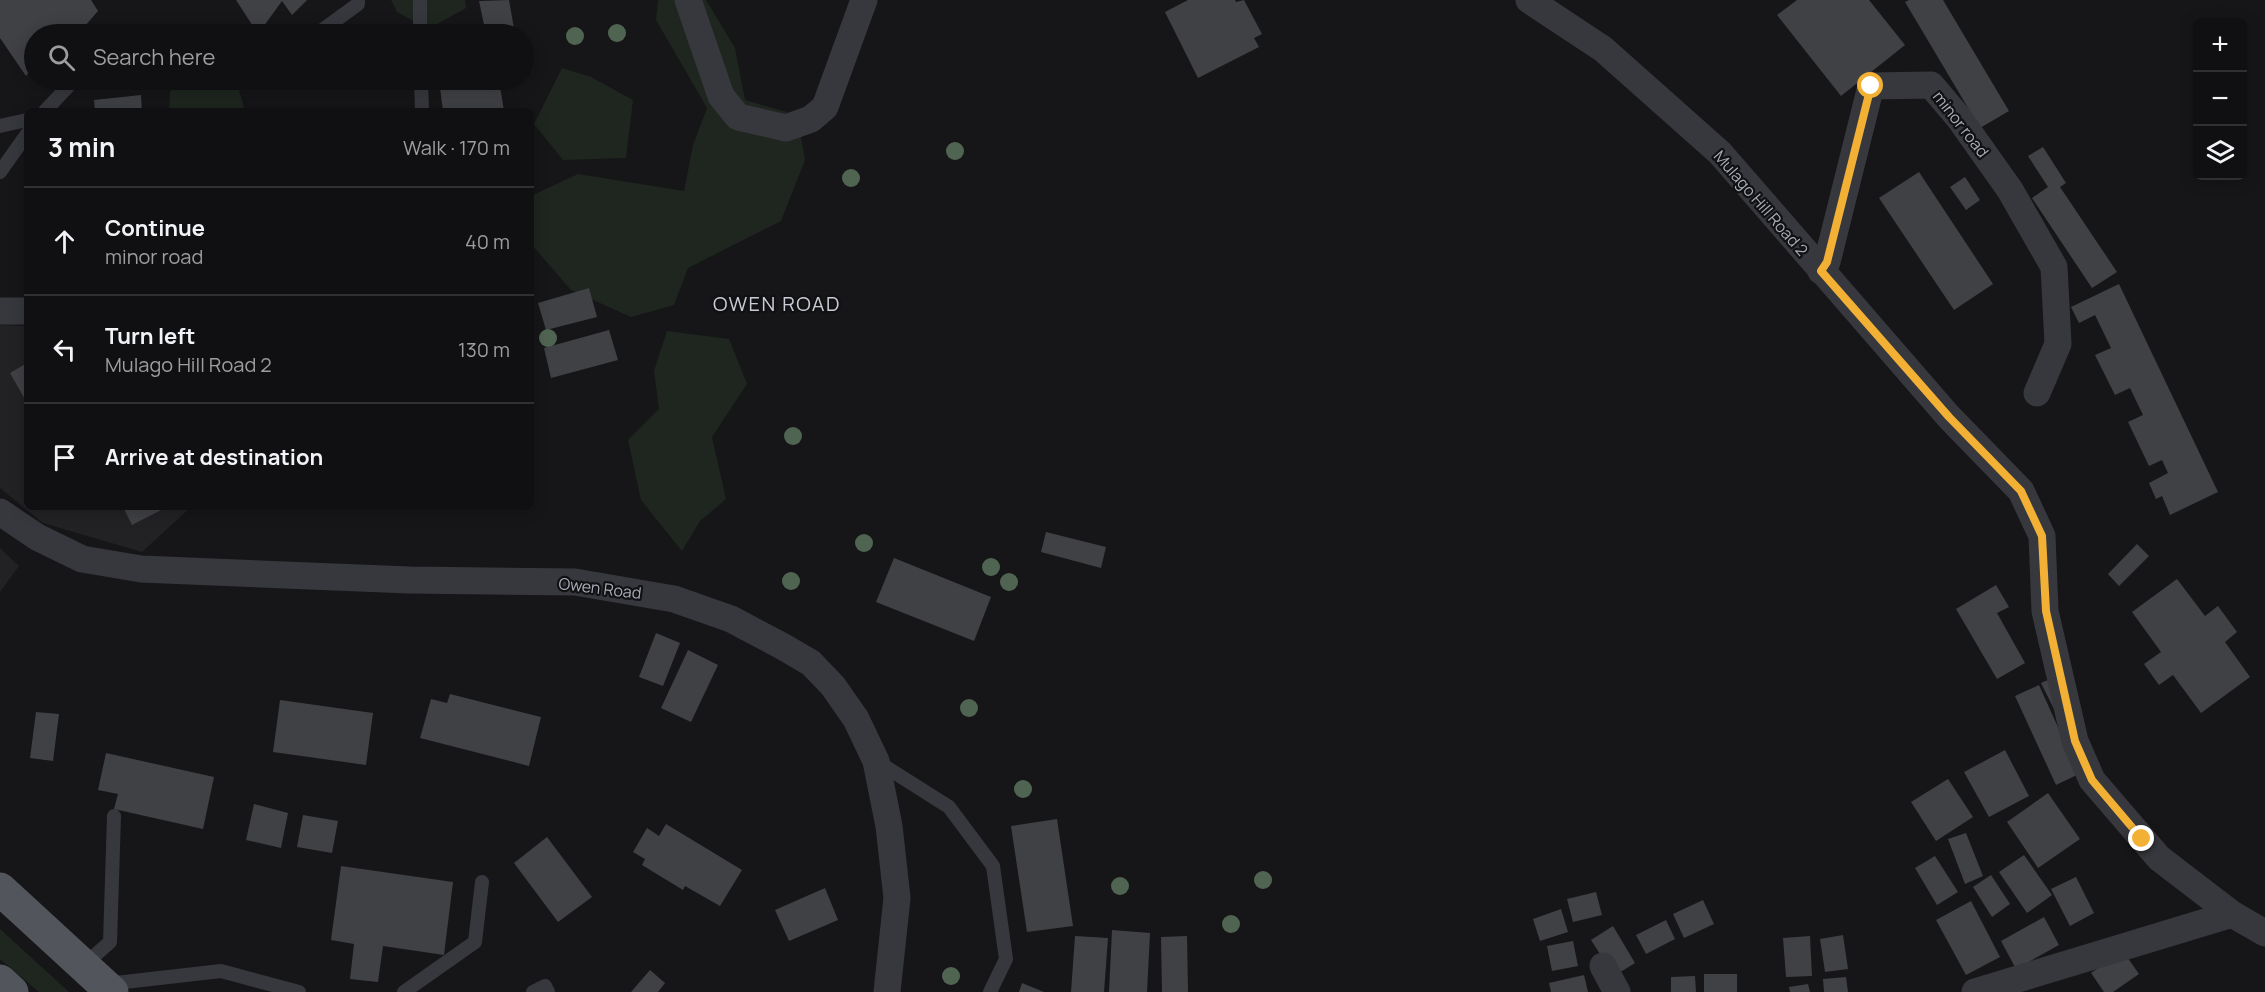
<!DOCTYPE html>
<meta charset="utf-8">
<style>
body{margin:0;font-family:Manrope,sans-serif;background:#19191b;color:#f1f3f6}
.controls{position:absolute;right:18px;top:18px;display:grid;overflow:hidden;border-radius:9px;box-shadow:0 3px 15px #0003}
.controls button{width:54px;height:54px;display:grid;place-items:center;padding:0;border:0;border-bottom:2px solid #303032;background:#101012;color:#f1f3f6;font:30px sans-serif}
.stop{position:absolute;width:18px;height:18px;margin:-14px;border:4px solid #f2b134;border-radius:50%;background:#fff}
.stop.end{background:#f2b134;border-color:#fff;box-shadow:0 2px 6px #0008}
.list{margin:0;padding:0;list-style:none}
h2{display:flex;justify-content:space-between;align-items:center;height:78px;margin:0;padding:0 24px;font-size:26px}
h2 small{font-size:20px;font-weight:400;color:#9c9d9f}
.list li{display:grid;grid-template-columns:39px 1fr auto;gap:18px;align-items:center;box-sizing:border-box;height:108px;padding:0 24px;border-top:2px solid #303032}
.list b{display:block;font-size:22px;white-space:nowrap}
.list p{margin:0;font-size:20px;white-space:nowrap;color:#9c9d9f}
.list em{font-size:20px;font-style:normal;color:#9c9d9f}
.icon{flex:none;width:33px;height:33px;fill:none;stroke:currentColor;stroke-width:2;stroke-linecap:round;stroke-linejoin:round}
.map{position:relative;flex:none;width:2265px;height:992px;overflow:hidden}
.search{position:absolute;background:#101012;box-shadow:0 3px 15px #0003;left:24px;top:24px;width:510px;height:66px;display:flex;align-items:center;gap:15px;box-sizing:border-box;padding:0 21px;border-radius:33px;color:#9c9d9f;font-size:22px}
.panel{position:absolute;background:#101012;box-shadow:0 3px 15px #0003;left:24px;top:108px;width:510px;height:402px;border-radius:9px}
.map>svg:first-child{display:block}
.built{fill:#222225}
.green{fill:#1e261f}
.building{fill:#404145}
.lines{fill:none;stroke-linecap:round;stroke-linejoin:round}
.service{stroke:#37383d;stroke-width:14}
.minor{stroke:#37383d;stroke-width:27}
.primary{stroke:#53555c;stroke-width:33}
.tree{fill:#506452}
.route{stroke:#f2b134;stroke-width:8}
.labels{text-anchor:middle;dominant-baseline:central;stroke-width:4.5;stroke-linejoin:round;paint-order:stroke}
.street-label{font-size:16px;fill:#a8adb8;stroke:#111113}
.quarter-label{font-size:20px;letter-spacing:1.5px;fill:#c9ccd4;stroke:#111113}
</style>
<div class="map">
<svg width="2265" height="992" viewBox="0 0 2265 992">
<rect width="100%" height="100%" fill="#161618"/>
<g class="built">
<polygon points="0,325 27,326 27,507 191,507 142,552 43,523 0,488"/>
<polygon points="0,548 19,566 0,592"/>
</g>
<g class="green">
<polygon points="391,0 465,0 466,8 428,29 397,12"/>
<polygon points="658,0 706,0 735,48 745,100 797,115 805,160 781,221 688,268 674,305 631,317 571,290 531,244 531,196 578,174 684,191 693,145 707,108 656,20"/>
<polygon points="562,68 591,77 633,100 626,158 563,160 534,124"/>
<polygon points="179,80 236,80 245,111 169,111 170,92"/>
<polygon points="667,331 729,339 747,384 712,437 726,499 700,521 682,551 641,500 628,440 659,409 654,371"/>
<polygon points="0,929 69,992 39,992 0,959"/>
</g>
<g class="building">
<polygon points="0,0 91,0 98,11 78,34 34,34 34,66 26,76 0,38"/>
<polygon points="236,0 307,0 292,15 282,1 258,34"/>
<polygon points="509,0 515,34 486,34 479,1"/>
<polygon points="1188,0 1235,0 1236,2 1244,0 1262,34 1254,38 1259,47 1198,78 1165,12"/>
<polygon points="1797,0 1869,0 1905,45 1841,96 1777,15"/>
<polygon points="1909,0 1943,0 2009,111 1980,128 1905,2"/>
<polygon points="439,80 499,80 504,111 443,111"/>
<polygon points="141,95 142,111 95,111 94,100"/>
<polygon points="2043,147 2066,183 2060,187 2117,272 2092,288 2032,198 2048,187 2028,156"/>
<polygon points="1919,172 1993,284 1954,310 1879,198"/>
<polygon points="1965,177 1980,200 1966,210 1950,187"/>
<polygon points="2119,284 2218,492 2170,515 2162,496 2156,499 2149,483 2168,473 2162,460 2149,466 2128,422 2143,415 2130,388 2115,395 2095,355 2111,348 2095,315 2079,323 2071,307"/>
<polygon points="589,288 597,317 546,330 538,303"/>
<polygon points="609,330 618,360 551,378 544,348"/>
<polygon points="27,363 27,403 10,373"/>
<polygon points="123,507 167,507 132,525"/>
<polygon points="1046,532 1106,547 1101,568 1041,552"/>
<polygon points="2137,544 2149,556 2119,586 2108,574"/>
<polygon points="894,558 991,597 974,641 876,602"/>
<polygon points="2177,579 2205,616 2218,606 2237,632 2225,642 2250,677 2201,713 2173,675 2159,685 2144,664 2161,652 2132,612"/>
<polygon points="1996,585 2009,607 1997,613 2025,663 1997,679 1956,609"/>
<polygon points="656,633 680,643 663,686 639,677"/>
<polygon points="688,650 718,665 691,722 661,708"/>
<polygon points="2050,679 2055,711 2041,683"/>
<polygon points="2039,685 2079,774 2056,785 2015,696"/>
<polygon points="450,694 541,717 529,766 420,738 431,699 447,703"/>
<polygon points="280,700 373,713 366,765 273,752"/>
<polygon points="36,712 59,714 53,761 30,758"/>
<polygon points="2005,750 2029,796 1989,817 1964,772"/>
<polygon points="106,753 214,777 203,829 114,809 118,794 98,790"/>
<polygon points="1948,779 1973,817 1936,841 1911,802"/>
<polygon points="2048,793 2080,839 2038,868 2007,822"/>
<polygon points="254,804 288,813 281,848 246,840"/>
<polygon points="303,815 338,821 332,853 297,847"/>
<polygon points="1057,819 1073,926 1027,932 1011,826"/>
<polygon points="666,824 742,870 720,906 685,886 683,890 642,865 645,859 633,852 647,828 659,836"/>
<polygon points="1966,833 1983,876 1965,884 1948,839"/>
<polygon points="547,837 592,897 558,922 514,863"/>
<polygon points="2024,855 2052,895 2027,913 1999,872"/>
<polygon points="1935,856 1958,892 1937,905 1915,868"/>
<polygon points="341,866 453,882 444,955 383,946 378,982 350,979 354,944 331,940"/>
<polygon points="1991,875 2010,904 1992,917 1973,887"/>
<polygon points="2076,877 2094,913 2070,926 2051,889"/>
<polygon points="825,888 838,920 789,941 775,910"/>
<polygon points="1596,892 1602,915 1573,922 1567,899"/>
<polygon points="1703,900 1714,924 1684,938 1673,914"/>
<polygon points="1971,901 2000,957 1966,975 1936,920"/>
<polygon points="1561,909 1568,932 1540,941 1533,919"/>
<polygon points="2044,917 2059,945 2016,969 2001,941"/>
<polygon points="1666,920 1675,939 1646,954 1636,935"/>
<polygon points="1613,926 1635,963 1614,976 1591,940"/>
<polygon points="1112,930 1150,933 1147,992 1109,992"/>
<polygon points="1843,935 1848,969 1825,972 1820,939"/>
<polygon points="1075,936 1108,938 1104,992 1071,992"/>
<polygon points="1187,936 1188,992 1162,992 1161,937"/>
<polygon points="1810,936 1812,976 1786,977 1783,938"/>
<polygon points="1573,941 1578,966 1552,971 1547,946"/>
<polygon points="2123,951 2139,974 2113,992 2104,992 2091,973"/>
<polygon points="650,970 665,983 658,992 631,992"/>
<rect x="1704" y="974" width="33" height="18"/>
<polygon points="1584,975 1588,992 1551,992 1549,983"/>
<polygon points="1695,976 1696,992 1671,992 1671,977"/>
<polygon points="1846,977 1848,992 1824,992 1823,979"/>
<polygon points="1022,983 1044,992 1019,992"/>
<polygon points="1808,984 1810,992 1790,992 1789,987"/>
</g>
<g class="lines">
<g class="service">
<polyline points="420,0 420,34"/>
<polyline points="317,34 358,4 358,0"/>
<polyline points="421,80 422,111"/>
<polyline points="45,111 74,80"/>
<polyline points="0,126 27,120"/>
<polyline points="0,172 27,134"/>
<polyline points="878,762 949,807 993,866 1006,959 990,992"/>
<polyline points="84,965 110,942 114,816"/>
<polyline points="107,984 221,971 299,992"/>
<polyline points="404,992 475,942 482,882"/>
<polyline points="533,992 545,986 548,992"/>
</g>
<g class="minor">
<polyline points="688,0 721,96 738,117 786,128 811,119 825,107 864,0"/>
<polyline points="1529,0 1603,49 1720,153 1949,417 2021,491 2042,536 2045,611 2075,741 2092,780 2159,858 2232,914 2265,933"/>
<polyline points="1821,271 1827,262 1871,86 1931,85 1959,118 2010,190 2054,267 2058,344 2037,393"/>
<polyline points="0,311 27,311"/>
<polyline points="0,512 37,537 82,559 141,569 409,580 575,582 674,599 731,619 782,646 811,663 833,686 856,719 876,761 889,826 897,898 887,992"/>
<polyline points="1603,966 1617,992"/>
<polyline points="1975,992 2232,914"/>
</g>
<g class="primary">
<polyline points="0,889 112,992"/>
<polyline points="0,981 12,992"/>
</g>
</g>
<g class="tree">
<circle cx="617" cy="33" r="9"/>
<circle cx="575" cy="36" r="9"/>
<circle cx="955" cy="151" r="9"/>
<circle cx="851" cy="178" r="9"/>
<circle cx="548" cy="338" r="9"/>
<circle cx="793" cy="436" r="9"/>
<circle cx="864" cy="543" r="9"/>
<circle cx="991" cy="567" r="9"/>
<circle cx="791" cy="581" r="9"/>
<circle cx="1009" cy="582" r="9"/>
<circle cx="969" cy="708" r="9"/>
<circle cx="1023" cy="789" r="9"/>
<circle cx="1263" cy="880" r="9"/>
<circle cx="1120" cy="886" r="9"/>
<circle cx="1231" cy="924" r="9"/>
<circle cx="951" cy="976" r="9"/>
</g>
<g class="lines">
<polyline class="route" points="1871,86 1827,262 1821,271 1949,417 2021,491 2042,536 2046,611 2075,741 2092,780 2142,839"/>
</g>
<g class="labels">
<g class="street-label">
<text transform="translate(1961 124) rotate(52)">minor road</text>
<text transform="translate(1761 203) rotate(49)">Mulago Hill Road 2</text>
<text transform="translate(600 588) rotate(7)">Owen Road</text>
</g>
<g class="quarter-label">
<text x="777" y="303">OWEN ROAD</text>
</g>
</g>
</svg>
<div class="controls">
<button>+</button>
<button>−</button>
<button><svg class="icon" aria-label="layers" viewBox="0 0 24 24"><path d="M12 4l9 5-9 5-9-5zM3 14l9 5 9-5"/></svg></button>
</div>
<div class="stop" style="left:1871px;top:86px"></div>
<div class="stop end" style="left:2142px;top:839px"></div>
<div class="search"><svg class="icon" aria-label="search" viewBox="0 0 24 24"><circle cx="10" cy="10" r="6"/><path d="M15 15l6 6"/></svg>Search here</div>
<section class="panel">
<h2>3 min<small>Walk · 170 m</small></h2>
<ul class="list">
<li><svg class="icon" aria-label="ahead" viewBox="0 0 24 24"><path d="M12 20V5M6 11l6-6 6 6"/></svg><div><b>Continue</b><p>minor road</p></div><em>40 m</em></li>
<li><svg class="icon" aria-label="left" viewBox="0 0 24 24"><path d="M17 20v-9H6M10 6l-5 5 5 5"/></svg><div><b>Turn left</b><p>Mulago Hill Road 2</p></div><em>130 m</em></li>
<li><svg class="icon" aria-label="arrive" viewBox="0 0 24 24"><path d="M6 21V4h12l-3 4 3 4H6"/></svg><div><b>Arrive at destination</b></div></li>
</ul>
</section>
</div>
